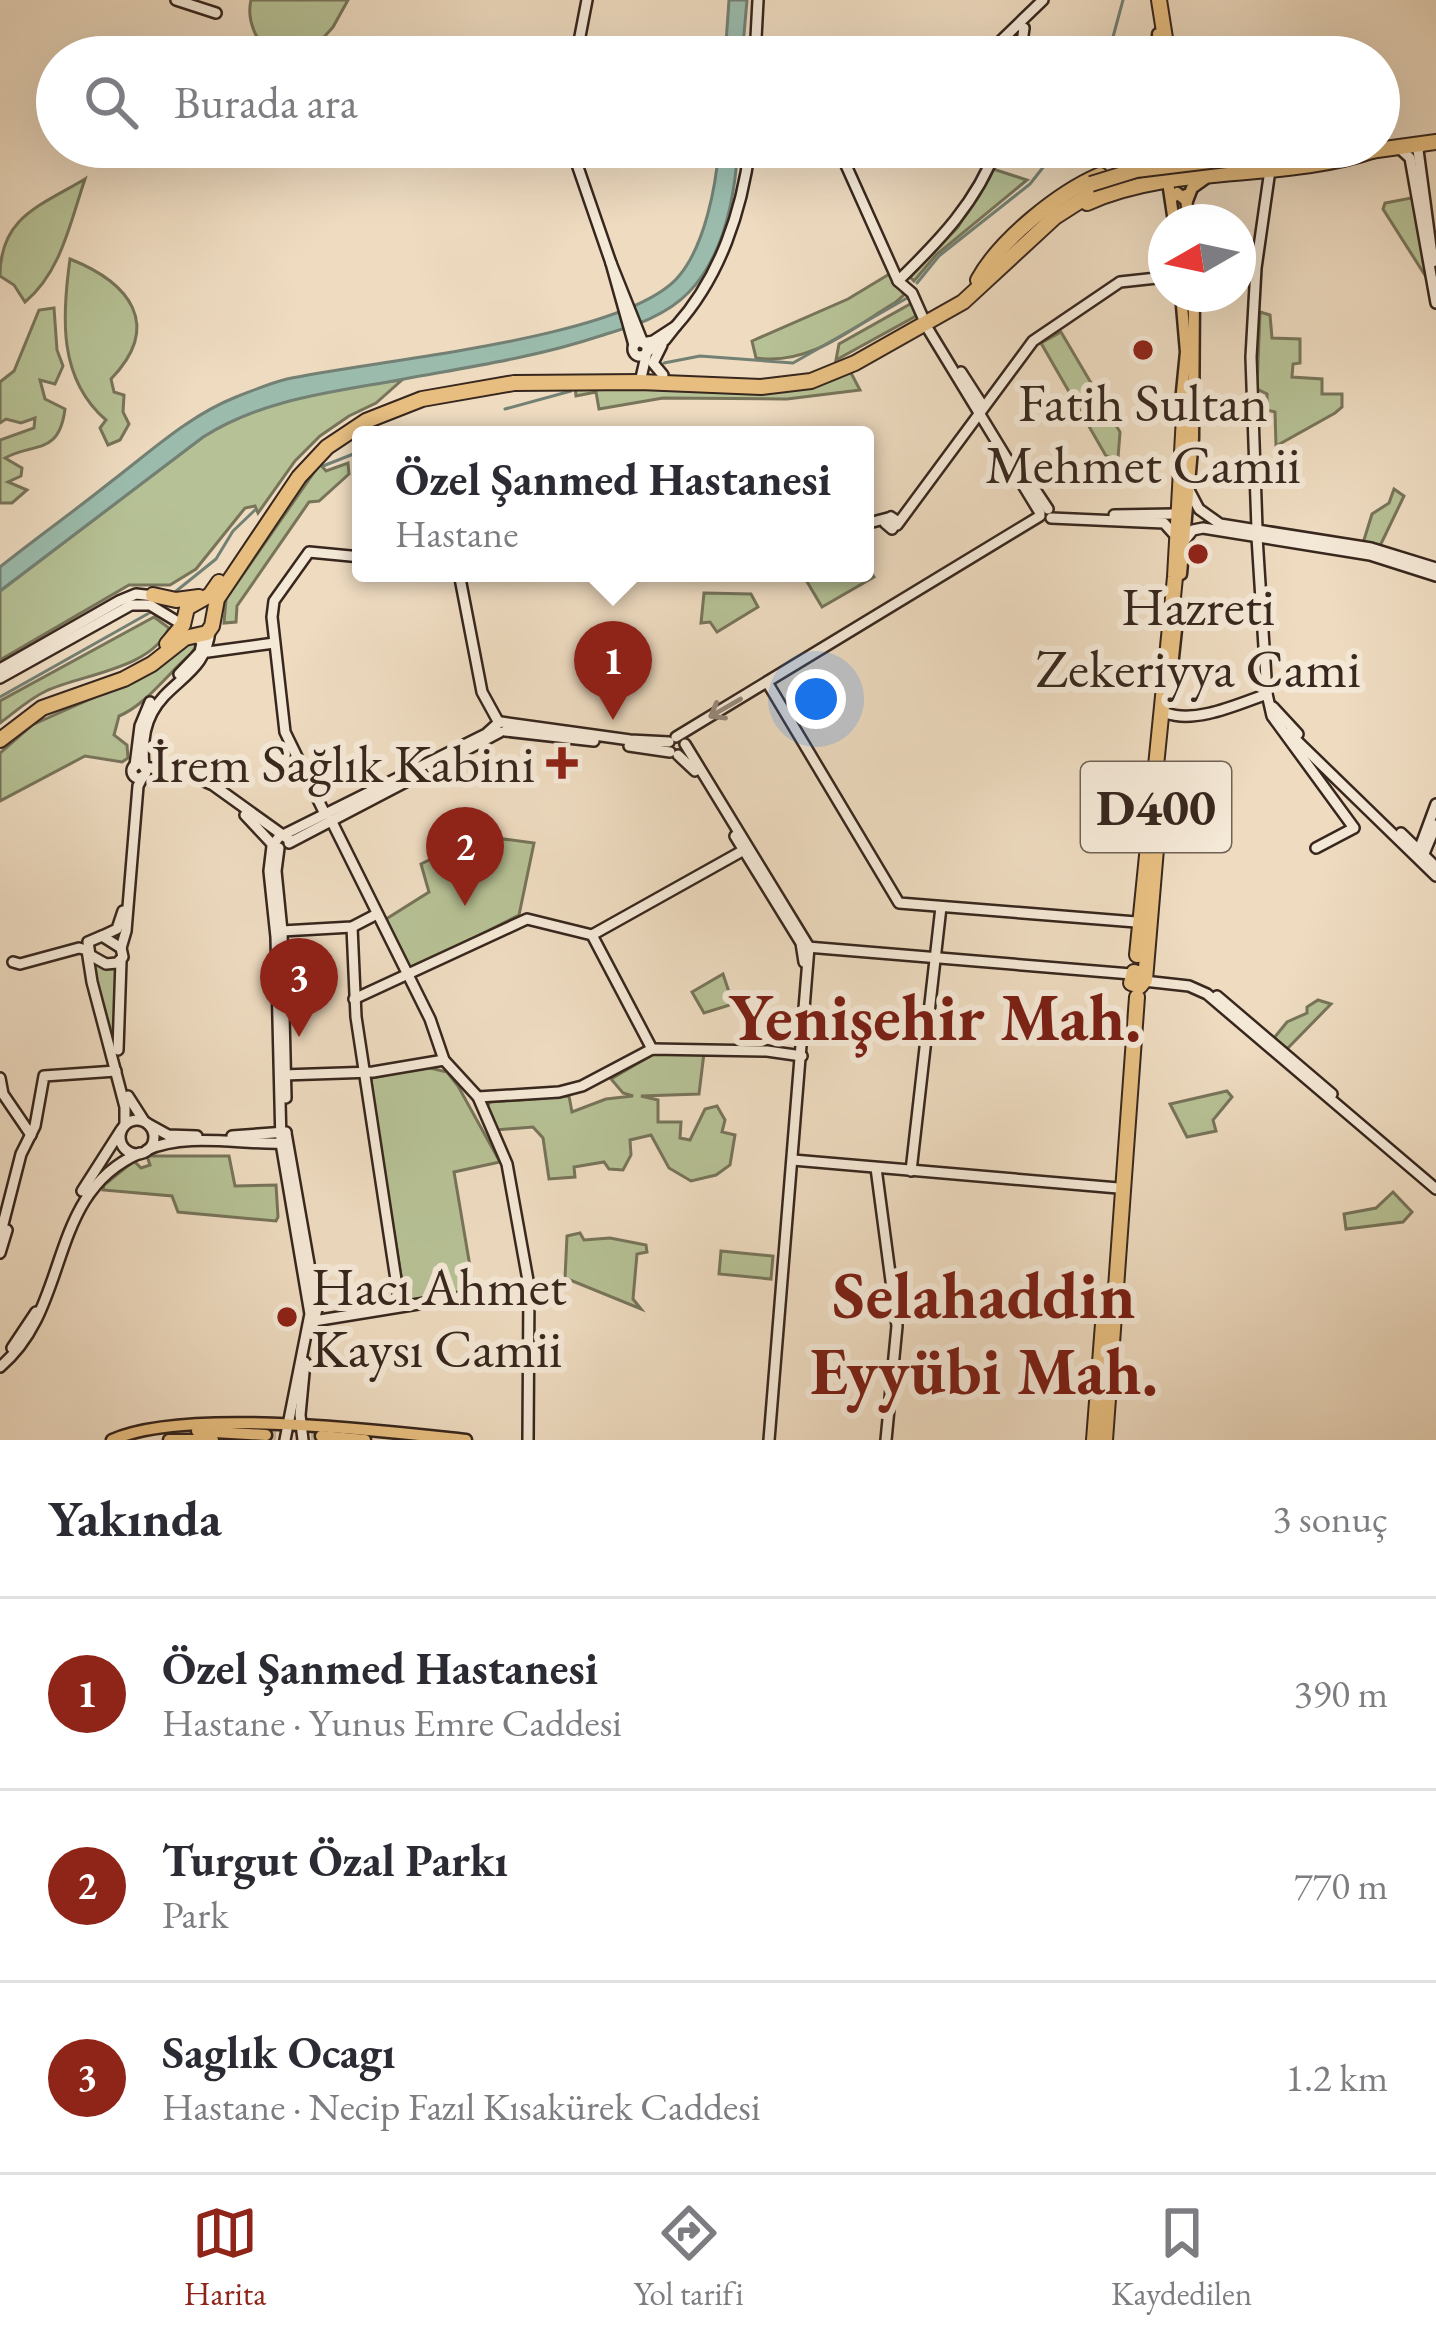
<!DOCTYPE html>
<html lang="tr">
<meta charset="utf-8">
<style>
body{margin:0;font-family:"EB Garamond",serif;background:#f2f2f3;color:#2b2b33}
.compass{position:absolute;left:1148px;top:204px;width:108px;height:108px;border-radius:50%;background:#fff;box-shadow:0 12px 48px #0002;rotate:261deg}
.you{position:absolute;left:816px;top:699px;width:42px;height:42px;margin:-30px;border:9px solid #fff;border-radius:50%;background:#1a73e8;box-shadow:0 0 0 18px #1a73e833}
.badge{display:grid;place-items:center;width:78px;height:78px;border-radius:50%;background:#8f2418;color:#fff;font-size:39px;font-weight:700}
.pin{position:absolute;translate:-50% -99px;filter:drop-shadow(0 3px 6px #0008)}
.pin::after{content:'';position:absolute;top:63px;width:42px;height:36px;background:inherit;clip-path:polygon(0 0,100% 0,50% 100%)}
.popup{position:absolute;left:352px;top:426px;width:522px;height:156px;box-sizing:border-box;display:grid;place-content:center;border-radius:12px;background:#fff;filter:drop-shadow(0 3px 9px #0005);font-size:39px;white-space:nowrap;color:#7c7c81}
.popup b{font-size:45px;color:#2b2b33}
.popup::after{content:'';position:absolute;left:50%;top:100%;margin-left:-24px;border:24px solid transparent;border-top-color:#fff}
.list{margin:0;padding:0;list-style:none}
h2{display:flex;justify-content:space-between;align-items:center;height:156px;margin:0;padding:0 48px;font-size:51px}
h2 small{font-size:39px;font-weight:400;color:#7c7c81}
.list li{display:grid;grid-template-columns:78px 1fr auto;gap:36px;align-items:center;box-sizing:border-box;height:192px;padding:0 48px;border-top:3px solid #e1e1e2}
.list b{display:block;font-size:45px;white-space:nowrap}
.list p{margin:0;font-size:39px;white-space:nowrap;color:#7c7c81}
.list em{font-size:39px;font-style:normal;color:#7c7c81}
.icon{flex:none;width:66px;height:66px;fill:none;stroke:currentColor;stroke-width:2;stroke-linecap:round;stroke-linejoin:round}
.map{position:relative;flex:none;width:1436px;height:1440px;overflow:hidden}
.search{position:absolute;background:#fff;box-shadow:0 12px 48px #0002;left:36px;right:36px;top:36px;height:132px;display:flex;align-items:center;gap:30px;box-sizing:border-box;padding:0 42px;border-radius:66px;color:#7c7c81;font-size:45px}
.sheet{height:732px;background:#fff}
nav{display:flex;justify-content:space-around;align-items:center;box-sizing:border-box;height:168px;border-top:3px solid #e1e1e2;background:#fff;font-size:33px;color:#7c7c81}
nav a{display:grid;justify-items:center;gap:6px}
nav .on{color:#8f2418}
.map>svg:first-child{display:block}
.green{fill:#b6c195;stroke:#77745a;stroke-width:3}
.water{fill:#9bbcad;stroke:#738074;stroke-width:3}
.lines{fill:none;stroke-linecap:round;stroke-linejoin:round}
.stream{stroke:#738074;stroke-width:3}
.primary-tunnel{stroke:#cab7a0;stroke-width:10;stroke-dasharray:10 5;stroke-linecap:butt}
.secondary-casing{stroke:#38271e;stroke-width:14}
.primary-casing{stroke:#38271e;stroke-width:15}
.highway-casing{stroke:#38271e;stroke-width:18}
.secondary{stroke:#f4e8d6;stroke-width:9}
.primary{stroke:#e7be80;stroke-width:10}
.highway{stroke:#e7be80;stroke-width:14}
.highway-bridge-casing{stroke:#38271e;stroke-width:18;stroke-linecap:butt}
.highway-bridge{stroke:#e7be80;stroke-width:14}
.oneway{stroke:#96887a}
.poi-dot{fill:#8f2418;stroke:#f4e8d6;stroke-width:4.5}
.labels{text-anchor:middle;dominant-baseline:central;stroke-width:12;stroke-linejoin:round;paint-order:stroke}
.shield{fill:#f4e8d6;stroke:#706155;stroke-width:3}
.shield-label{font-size:51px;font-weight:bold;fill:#38271e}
.poi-label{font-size:54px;fill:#38271e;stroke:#f4e8d6}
.district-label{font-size:66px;font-weight:bold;fill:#7a1f14;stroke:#f4e8d6}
</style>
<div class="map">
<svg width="1436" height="1440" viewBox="0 0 1436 1440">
<rect width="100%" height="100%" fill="#eedbc0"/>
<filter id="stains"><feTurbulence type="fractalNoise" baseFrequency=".00167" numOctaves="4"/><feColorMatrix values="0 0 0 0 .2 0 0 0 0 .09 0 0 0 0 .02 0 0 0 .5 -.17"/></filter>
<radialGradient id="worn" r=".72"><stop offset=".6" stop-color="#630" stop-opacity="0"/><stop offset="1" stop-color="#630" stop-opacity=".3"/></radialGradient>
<g class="green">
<path d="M251 0H348L333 27 306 57H273C257 43 246 21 251 0Z"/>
<polygon points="993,169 1027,180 936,255 914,281 910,277 958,227"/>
<path d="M85 179C70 223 61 272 25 302L14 285 0 276C0 217 40 206 85 179Z"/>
<polygon points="1411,198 1417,201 1428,280 1383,209 1385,203"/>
<path d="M70 259C130 283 163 325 111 379L114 392 124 395 123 412 129 424 120 440 108 445 100 428 106 420C58 379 62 316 70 259Z"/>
<path d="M891 273 904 295 896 302C852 328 810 366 756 358L752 341 848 299Z"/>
<polygon points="912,303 916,316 836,360 839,344"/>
<path d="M54 308 57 350 63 366 55 384 40 380 45 399 65 409C59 456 34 442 5 458L22 468 21 476 8 482 27 490 12 503H0V440L34 428 35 418 21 423 6 419 0 423V382L14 371 39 310Z"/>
<polygon points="1260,312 1270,315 1272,338 1300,339 1300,363 1293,364 1292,377 1322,379 1322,394 1342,394 1342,407 1335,413 1276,446 1275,412 1267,410 1267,394 1257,389"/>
<polygon points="1061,332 1120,432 1118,458 1106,456 1041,343"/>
<polygon points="850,371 860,390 787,399 663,398 599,409 596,392 576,396 575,386 761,392"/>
<path d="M402 380 376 403 349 416 320 436 295 461 258 513 255 506 245 508 196 569 170 585H129L0 660V591L203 437C262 400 335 387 402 380Z"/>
<polygon points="348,463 349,474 319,501 309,502 237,606 236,622 224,623 226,599 317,468 320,464 326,471"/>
<polygon points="1394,489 1404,496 1379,548 1363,543 1372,514 1389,503"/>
<polygon points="865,563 874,577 822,607 803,575 865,573"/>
<polygon points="704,593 751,594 758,607 717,632 710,622 701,623"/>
<path d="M154 617 169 628C151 669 83 674 46 691 29 699 15 712 0 723V701Z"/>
<path d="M191 641 196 646 191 654C168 673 146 705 119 716L114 735 127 745 128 758 122 762 85 756 0 801V753L32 725 115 688Z"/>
<polygon points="488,837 534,843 519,915 411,970 383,921 429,892 421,864 460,845 467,855 489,850"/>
<polygon points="89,959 119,964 115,1060"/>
<polygon points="723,974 733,1004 704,1013 692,992"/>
<polygon points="1318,1000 1331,1004 1287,1049 1274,1038 1287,1022 1307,1013 1307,1007"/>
<polygon points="657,1052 704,1053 699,1094 641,1096 658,1100 658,1122 681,1122 680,1138 690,1140 705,1109 717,1106 725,1120 722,1132 735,1135 730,1165 716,1175 691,1181 669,1168 651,1135 630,1140 631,1155 623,1170 609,1169 604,1162 574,1167 575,1177 549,1179 543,1138 533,1127 496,1130 486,1108 490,1102 569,1096 572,1112 606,1099 633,1096 623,1093 611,1079"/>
<polygon points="426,1067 447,1072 458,1086 500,1162 454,1172 474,1290 405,1301 370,1084 372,1078"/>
<polygon points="1227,1091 1232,1097 1213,1120 1216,1131 1187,1137 1170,1104"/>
<polygon points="147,1156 229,1156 235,1186 276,1185 278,1217 276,1221 178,1212 172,1196 103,1190 104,1185 134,1161 141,1168 150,1165"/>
<polygon points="1393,1192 1412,1212 1403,1222 1346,1229 1344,1214 1376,1208"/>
<polygon points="580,1233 584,1240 610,1238 646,1245 647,1252 637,1254 633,1299 641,1309 565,1278 567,1236"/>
<polygon points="721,1251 773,1256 771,1279 719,1274"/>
</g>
<g class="water">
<polygon points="729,0 747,0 742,57 725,57"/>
<path d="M719 147H738C735 196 725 255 689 292 665 317 632 326 600 336 537 357 469 367 404 379 335 392 265 398 203 437L0 591V567C35 539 73 512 108 484 149 453 188 416 236 397 252 391 270 383 287 379 374 360 627 339 679 276 705 245 716 186 719 147Z"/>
</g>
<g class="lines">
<g class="stream">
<polyline points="1113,37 1123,0"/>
<polyline points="917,283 939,256 1030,184 1059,147"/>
<polyline points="664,363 700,356 793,363 907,298"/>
<polyline points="505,409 571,391"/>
<polyline points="323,466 361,451"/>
<polyline points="175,592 216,559 233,531 255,510"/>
<polyline points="0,697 151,612"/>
</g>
<polyline class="primary-tunnel" points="266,1435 321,1436"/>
<g class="secondary-casing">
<g id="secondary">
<polyline points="176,0 216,13"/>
<polyline points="1018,25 1024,28 1020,57"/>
<polyline points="576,57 587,0"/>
<polyline points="755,57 758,0"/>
<polyline points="984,57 1043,0"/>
<polyline points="1423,144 1418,150 1433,262"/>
<polyline points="571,147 611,263"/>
<path d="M868 147 845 163 898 281C939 241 977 202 997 147"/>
<polyline points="1398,147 1410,158 1436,303"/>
<polyline points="898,281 912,293 928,329 1040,513"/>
<path d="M676 326C720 277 742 211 750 147"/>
<circle cx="640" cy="349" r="7"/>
<polyline points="634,345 611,263 643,343 653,341 676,326 665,340 647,352 640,382"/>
<polyline points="662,345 653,363 663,375"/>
<polyline points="961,372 981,403"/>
<polyline points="1028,479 1048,509"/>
<polyline points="1189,490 1199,509 1220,524 1371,548 1436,568"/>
<polyline points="1114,515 1174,514"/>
<polygon points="891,517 897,521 892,529 885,523"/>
<polyline points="1051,518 1164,523 1173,533"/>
<polyline points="865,524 888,518"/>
<polyline points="897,525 1033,341 1120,282 1166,277"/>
<polyline points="1257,529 1251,357 1256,268 1270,170"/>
<polyline points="1257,537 1267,694 1272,716 1354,828 1316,848"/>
<polyline points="1185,540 1193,530 1203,528 1370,555 1436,576"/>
<polyline points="459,573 482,692 499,723"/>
<path d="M210 629C206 691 135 679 144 767L186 773 213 785 291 841"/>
<polyline points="208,652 274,643"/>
<polyline points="0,669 119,601 136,594 154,596"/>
<polyline points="179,674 200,652 202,643 197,636"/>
<polyline points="0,678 131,605 150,605 183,625"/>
<polyline points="767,682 899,903 1136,922"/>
<polyline points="1273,707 1298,734"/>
<path d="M1166 713C1196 724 1238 704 1267 694"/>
<polyline points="501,722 630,740 669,742"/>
<polyline points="505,731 594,741"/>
<polyline points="1289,733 1436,876"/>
<polyline points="676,737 1040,516"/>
<polyline points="685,744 809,947 769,1440"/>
<polyline points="629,746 670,752"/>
<polyline points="678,755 695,771"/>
<circle cx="139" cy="771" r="7"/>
<polyline points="135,766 140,726 150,702"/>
<polyline points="432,768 500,732"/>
<polyline points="325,814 285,732 272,617 274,601 309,552 361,557"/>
<polyline points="245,815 274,846"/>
<polyline points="331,820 430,1019 444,1060 478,1097 507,1164 529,1286 528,1440"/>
<polyline points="1401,833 1436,867"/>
<polyline points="735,836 801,943 804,962"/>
<polyline points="289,843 417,776"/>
<polyline points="279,848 276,871 282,931 286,1098"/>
<polyline points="1419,850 1436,804"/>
<polyline points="1423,856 1436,825"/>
<polyline points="352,927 356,1017 400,1306"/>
<polyline points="282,931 352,927 377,914"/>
<polyline points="592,935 744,850"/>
<polyline points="102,936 117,929 123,911"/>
<polygon points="102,936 121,948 123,957 117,963 106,964 90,955 88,942"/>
<polyline points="807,947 1131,974"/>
<polyline points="121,948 126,931 138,786 143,776"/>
<polyline points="13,962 20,964 79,948 87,950 92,982 125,1107 125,1124"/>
<polyline points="1144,981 1189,986 1207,994 1436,1189"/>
<polyline points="1217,996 1332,1094"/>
<polyline points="354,999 527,919 592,935 652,1049"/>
<polyline points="118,1050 121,961"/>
<polyline points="283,1075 373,1072 444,1060"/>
<polyline points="0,1078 3,1094 31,1135"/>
<polyline points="128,1096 144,1121"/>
<polyline points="478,1097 559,1092 582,1086 652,1049 767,1051 802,1056"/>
<circle cx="137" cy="1137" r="17"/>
<polyline points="148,1124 168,1135 197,1136"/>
<polyline points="286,1133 317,1309 311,1334"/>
<polyline points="232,1136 286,1132"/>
<path d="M147 1150C187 1132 241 1145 284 1143"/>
<polyline points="793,1160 1118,1188"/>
<polyline points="876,1168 897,1326 886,1440"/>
<polyline points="911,1171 941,907"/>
<polyline points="82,1191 121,1130"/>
<polyline points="0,1236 21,1154 35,1126 44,1076 116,1071"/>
<polyline points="0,1253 7,1230"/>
<polyline points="314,1321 529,1286"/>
<polyline points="12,1348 36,1312"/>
<path d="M0 1367C72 1307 46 1193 140 1153"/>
<polyline points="285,1440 310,1314 281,1143 276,937 269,871 272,846 279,837 486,734 497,724"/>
<polyline points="303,1440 300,1415 305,1362"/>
</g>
</g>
<g class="primary-casing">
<g id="primary">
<polyline points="1158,34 1159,57"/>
<polyline points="1168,182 1174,222"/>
<polyline points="1186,195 1188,222"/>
<polyline points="1171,199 1177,193 1187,201 1192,188 1206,178"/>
<polyline points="1181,294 1186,352 1181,402"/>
<polyline points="1181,574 1193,438 1194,294"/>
<polyline points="1171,676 1178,611"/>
<polyline points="197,1431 266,1435"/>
<polyline points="321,1436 365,1440"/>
<path d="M112 1440C185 1407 382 1431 466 1440"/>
<polyline points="169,1440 213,1440"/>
</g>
</g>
<g class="highway-casing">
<g id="highway">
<polyline points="1159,0 1168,57"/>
<polyline points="1165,147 1167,177"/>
<polyline points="1181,147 1184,175"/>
<polyline points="1370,151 1436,142"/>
<polyline points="1246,153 1291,147"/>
<polyline points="1280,153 1341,147"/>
<path d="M1087 203C1176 163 1283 182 1375 150"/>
<path d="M978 280C1000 240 1058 193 1100 175"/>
<polyline points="153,595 176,600 199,597"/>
<polyline points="167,644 183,625 187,608 210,595 219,582"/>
<polyline points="0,740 42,708 124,679 152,664 185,638 207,633 212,626 217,599 299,477 327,447 366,421 422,399 514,383 640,382 761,387 811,381 855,363 963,302 1055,217 1094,192"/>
<polyline points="1137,955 1175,577 1185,399"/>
<polyline points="1144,975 1134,972 1131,983 1140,986 1145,980 1156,849 1154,831"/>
<polyline points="1094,1440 1104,1311 1108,1304"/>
<polyline points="1105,1440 1137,997"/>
</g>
</g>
<use href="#secondary" class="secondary"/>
<use href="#primary" class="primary"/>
<use href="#highway" class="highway"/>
<g class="highway-bridge-casing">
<polyline id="highway-bridge" points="1091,184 1136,170 1259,155"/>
</g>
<use href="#highway-bridge" class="highway-bridge"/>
</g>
<defs><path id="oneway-shaft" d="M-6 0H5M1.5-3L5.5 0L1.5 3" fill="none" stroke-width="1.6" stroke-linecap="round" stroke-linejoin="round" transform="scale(3)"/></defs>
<use class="oneway" href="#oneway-shaft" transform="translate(725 708) rotate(150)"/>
<g class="poi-dot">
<circle cx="1143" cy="350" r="12"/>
<circle cx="1198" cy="554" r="12"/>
<path d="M556 745h12v12h12v12h-12v12h-12v-12h-12v-12h12z"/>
<circle cx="287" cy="1317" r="12"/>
</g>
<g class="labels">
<rect class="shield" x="1081" y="762" width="150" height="90" rx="9"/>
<g class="shield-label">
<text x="1156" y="807">D400</text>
</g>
<g class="poi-label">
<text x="1143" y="402">Fatih Sultan<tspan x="1143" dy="62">Mehmet Camii</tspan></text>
<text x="1198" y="606">Hazreti<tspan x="1198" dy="62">Zekeriyya Cami</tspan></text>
<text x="535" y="763" text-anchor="end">İrem Sağlık Kabini</text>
<text x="311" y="1286" text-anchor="start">Hacı Ahmet<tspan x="311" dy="62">Kaysı Camii</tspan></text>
</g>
<g class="district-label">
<text x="935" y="1017">Yenişehir Mah.</text>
<text x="984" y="1295">Selahaddin<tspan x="984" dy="76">Eyyübi Mah.</tspan></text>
</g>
</g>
<rect width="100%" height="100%" filter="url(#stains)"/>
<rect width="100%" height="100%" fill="url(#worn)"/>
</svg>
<svg class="compass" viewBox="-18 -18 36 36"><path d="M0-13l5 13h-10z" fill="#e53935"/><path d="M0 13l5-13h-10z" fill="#7c7c81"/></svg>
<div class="you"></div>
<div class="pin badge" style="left:613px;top:720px">1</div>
<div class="popup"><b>Özel Şanmed Hastanesi</b>Hastane</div>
<div class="pin badge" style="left:465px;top:906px">2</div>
<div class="pin badge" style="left:299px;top:1037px">3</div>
<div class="search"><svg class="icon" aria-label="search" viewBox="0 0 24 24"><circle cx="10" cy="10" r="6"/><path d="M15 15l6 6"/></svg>Burada ara</div>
</div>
<section class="sheet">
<h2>Yakında<small>3 sonuç</small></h2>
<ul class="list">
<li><span class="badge">1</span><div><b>Özel Şanmed Hastanesi</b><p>Hastane · Yunus Emre Caddesi</p></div><em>390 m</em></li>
<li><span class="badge">2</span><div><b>Turgut Özal Parkı</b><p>Park</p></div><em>770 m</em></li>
<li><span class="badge">3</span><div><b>Saglık Ocagı</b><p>Hastane · Necip Fazıl Kısakürek Caddesi</p></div><em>1.2 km</em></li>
</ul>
</section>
<nav>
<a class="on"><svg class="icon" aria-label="map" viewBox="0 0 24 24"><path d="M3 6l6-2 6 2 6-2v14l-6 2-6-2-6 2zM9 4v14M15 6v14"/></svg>Harita</a>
<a><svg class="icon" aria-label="directions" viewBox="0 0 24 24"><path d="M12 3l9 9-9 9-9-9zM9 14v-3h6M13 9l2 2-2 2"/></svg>Yol tarifi</a>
<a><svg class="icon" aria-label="saved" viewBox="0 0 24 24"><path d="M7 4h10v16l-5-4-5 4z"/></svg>Kaydedilen</a>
</nav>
